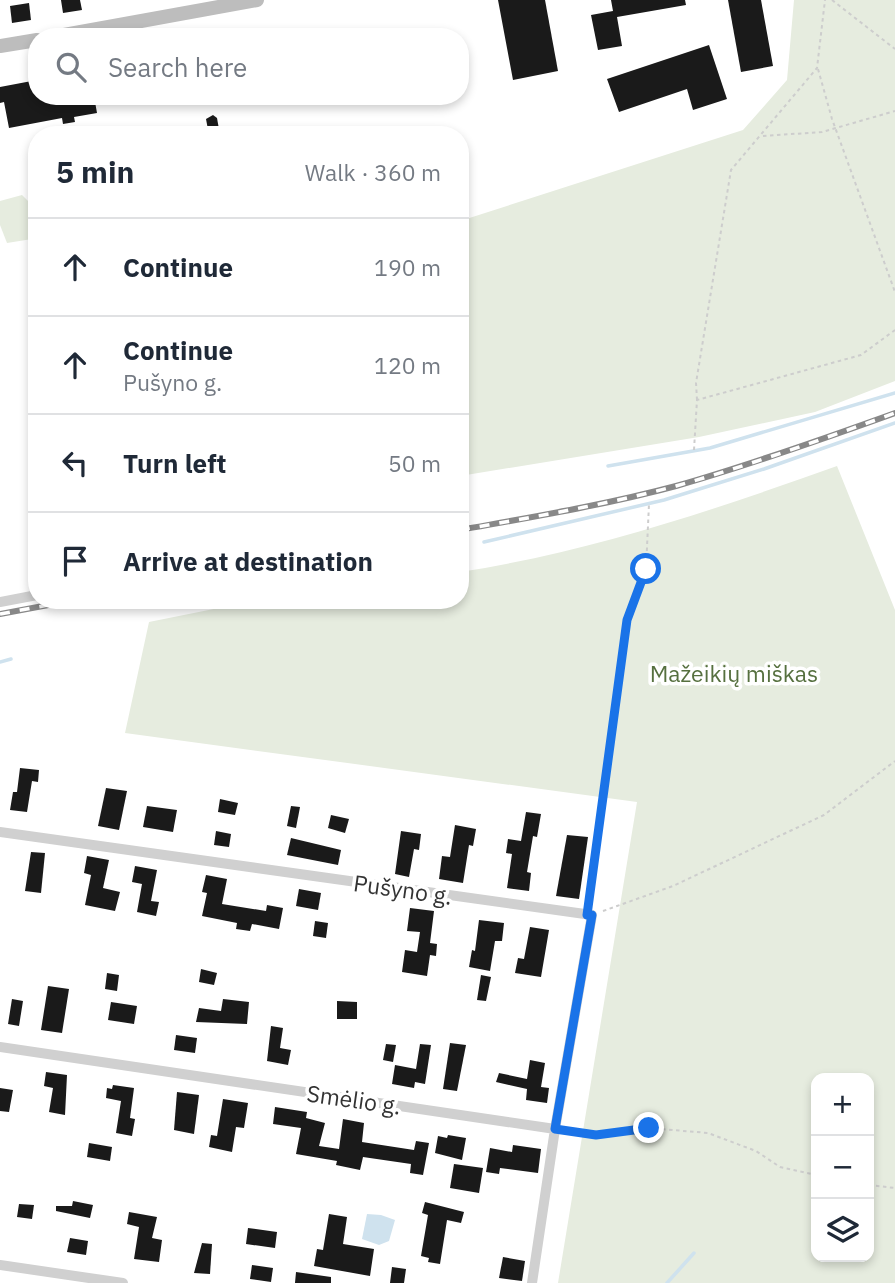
<!DOCTYPE html>
<meta charset="utf-8">
<style>
body{margin:0;font-family:"IBM Plex Sans",sans-serif;background:#f2f2f3;color:#1f2937}
.controls{position:absolute;right:21px;bottom:21px;display:grid;overflow:hidden;border-radius:14px;box-shadow:0 4px 10px #0003}
.controls button{width:63px;height:63px;display:grid;place-items:center;padding:0;border:0;border-bottom:2px solid #e0e1e3;background:#fff;color:#1f2937;font:35px sans-serif}
.stop{position:absolute;width:21px;height:21px;margin:-16px;border:5px solid #1a73e8;border-radius:50%;background:#fff}
.stop.end{background:#1a73e8;border-color:#fff;box-shadow:0 2px 7px #0008}
.list{margin:0;padding:0;list-style:none}
h2{display:flex;justify-content:space-between;align-items:center;height:91px;margin:0;padding:0 28px;font-size:30px}
h2 small{font-size:23px;font-weight:400;color:#747a83}
.list li{display:grid;grid-template-columns:46px 1fr auto;gap:21px;align-items:center;box-sizing:border-box;height:98px;padding:0 28px;border-top:2px solid #e0e1e3}
.list b{display:block;font-size:26px;white-space:nowrap}
.list p{margin:0;font-size:23px;white-space:nowrap;color:#747a83}
.list em{font-size:23px;font-style:normal;color:#747a83}
.icon{flex:none;width:38px;height:38px;fill:none;stroke:currentColor;stroke-width:2;stroke-linecap:round;stroke-linejoin:round}
.map{position:relative;flex:none;width:895px;height:1283px;overflow:hidden}
.search{position:absolute;background:#fff;box-shadow:0 4px 10px #0003;left:28px;top:28px;width:441px;height:77px;display:flex;align-items:center;gap:18px;box-sizing:border-box;padding:0 24px;border-radius:28px;color:#747a83;font-size:26px}
.panel{position:absolute;background:#fff;box-shadow:0 4px 10px #0003;left:28px;top:126px;width:441px;height:483px;border-radius:28px}
.map>svg:first-child{display:block}
.green{fill:#e6ecdf;fill-rule:evenodd}
.water{fill:#cfe2ee}
.lines{fill:none;stroke-linecap:round;stroke-linejoin:round}
.stream{stroke:#cfe2ee;stroke-width:3.5}
.building{fill:#1a1a1a}
.path{stroke:#cdcdcd;stroke-width:2;stroke-dasharray:3.5 3.5;stroke-linecap:butt}
.minor{stroke:#d0d0d0;stroke-width:10}
.secondary{stroke:#bdbdbd;stroke-width:14}
.rail-casing{stroke:#888;stroke-width:6}
.rail{stroke:#fff;stroke-width:3.5;stroke-dasharray:10;stroke-linecap:butt}
.route{stroke:#1a73e8;stroke-width:9}
.labels{text-anchor:middle;dominant-baseline:central;stroke-width:7;stroke-linejoin:round;paint-order:stroke}
.park-label{font-size:23px;fill:#56703f;stroke:#fff}
.street-label{font-size:23px;fill:#333;stroke:#fff}
</style>
<div class="map">
<svg width="895" height="1283" viewBox="0 0 895 1283">
<rect width="100%" height="100%" fill="#fff"/>
<g class="green">
<polygon points="794,0 895,0 895,381 815,412 699,437 460,476 460,221 743,130 787,80"/>
<polygon points="22,195 28,201 35,234 32,239 7,243 0,225 0,201"/>
<path d="M837 466 895 610V1283H558L637 802 125 733 149 622 258 600H460V572C590 552 714 510 837 466ZM869 1078V1257H816V1078Z"/>
</g>
<polygon class="water" points="367,1214 381,1215 395,1220 389,1241 379,1245 362,1239"/>
<g class="lines">
<g class="stream">
<polyline points="608,466 710,448 895,393"/>
<polyline points="484,542 664,500 764,469 895,423"/>
<polyline points="0,662 11,659"/>
<polyline points="667,1283 694,1253"/>
</g>
</g>
<g class="building">
<polygon points="61,0 80,0 82,10 63,13"/>
<polygon points="498,0 545,0 558,71 513,80"/>
<polygon points="611,0 685,0 686,5 617,17 622,46 598,50 591,15 613,11"/>
<polygon points="728,0 761,0 773,66 741,72"/>
<polygon points="29,3 31,20 12,23 10,6"/>
<polygon points="709,45 727,99 693,110 687,89 619,112 607,79"/>
<polygon points="37,80 37,96 94,96 97,113 74,117 75,122 63,124 62,118 9,128 4,102 0,103 0,87"/>
<polygon points="213,115 217,118 220,135 209,135 206,119"/>
<polygon points="20,768 39,770 38,782 32,781 27,812 10,810 13,792 17,792"/>
<polygon points="106,788 127,791 119,830 98,826"/>
<polygon points="220,799 238,803 235,815 218,812"/>
<polygon points="147,806 177,810 173,832 143,827"/>
<polygon points="291,806 300,807 296,828 287,826"/>
<polygon points="526,812 541,814 537,837 533,836 527,872 531,873 529,891 507,888 512,854 506,853 508,839 521,841"/>
<polygon points="331,815 349,819 345,833 328,828"/>
<polygon points="455,825 476,829 473,846 469,845 463,883 439,879 442,856 450,857"/>
<polygon points="216,831 231,834 229,847 214,845"/>
<polygon points="401,831 421,834 419,850 414,849 409,877 395,874"/>
<polygon points="567,835 588,837 579,899 556,896"/>
<polygon points="291,838 341,850 338,865 287,855"/>
<polygon points="31,852 45,853 41,893 25,891"/>
<polygon points="87,856 109,860 103,888 120,892 115,911 85,905 91,875 84,873"/>
<polygon points="135,866 157,870 151,901 159,902 156,916 137,912 142,884 132,882"/>
<polygon points="206,875 227,879 222,904 266,911 267,905 283,908 279,929 252,924 250,931 236,929 237,923 202,916 207,893 202,892"/>
<polygon points="299,889 321,893 318,910 296,906"/>
<polygon points="410,908 434,911 430,943 437,944 436,956 430,955 427,976 402,972 405,950 417,952 420,932 407,931"/>
<polygon points="479,920 504,923 502,941 495,941 490,971 469,967 472,950 475,951"/>
<polygon points="315,921 328,923 326,938 313,936"/>
<polygon points="530,927 549,930 541,977 515,973 518,958 524,959"/>
<polygon points="201,969 217,973 214,985 199,982"/>
<polygon points="107,973 119,975 117,991 105,989"/>
<polygon points="481,975 491,977 486,1001 477,1000"/>
<polygon points="48,986 69,989 62,1033 41,1030"/>
<polygon points="12,999 23,1001 19,1026 8,1024"/>
<polygon points="223,999 249,1002 247,1024 196,1022 199,1008 221,1011"/>
<polygon points="337,1001 357,1002 357,1019 337,1019"/>
<polygon points="111,1002 137,1006 134,1024 108,1020"/>
<polygon points="271,1026 283,1028 280,1048 291,1050 288,1065 267,1061"/>
<polygon points="176,1035 197,1038 195,1053 174,1050"/>
<polygon points="450,1043 466,1045 457,1091 443,1089"/>
<polygon points="386,1044 396,1045 393,1062 383,1060"/>
<polygon points="420,1044 431,1045 425,1084 415,1082 414,1088 392,1084 395,1065 416,1069"/>
<polygon points="530,1060 545,1063 541,1087 549,1088 547,1103 526,1100 527,1089 496,1082 499,1073 527,1079"/>
<polygon points="46,1072 67,1075 65,1115 49,1112 53,1088 44,1086"/>
<polygon points="113,1085 134,1088 130,1118 135,1119 132,1136 116,1133 121,1101 106,1098 107,1088 112,1089"/>
<polygon points="0,1088 13,1090 9,1112 0,1111"/>
<polygon points="177,1092 199,1095 194,1134 174,1130"/>
<polygon points="223,1099 248,1103 244,1128 236,1127 232,1152 209,1147 211,1135 217,1136"/>
<polygon points="275,1107 307,1112 306,1118 325,1123 319,1146 339,1149 343,1119 364,1123 362,1142 414,1150 416,1141 429,1143 423,1175 410,1173 411,1164 363,1157 360,1170 336,1165 337,1161 296,1154 301,1128 273,1124"/>
<polygon points="448,1135 466,1138 462,1160 435,1153 438,1136 447,1138"/>
<polygon points="89,1143 112,1147 110,1161 87,1157"/>
<polygon points="513,1145 541,1149 538,1173 500,1168 499,1174 486,1172 490,1148 512,1152"/>
<polygon points="454,1164 483,1168 479,1193 450,1188"/>
<polygon points="73,1201 93,1205 90,1218 56,1211 56,1206 72,1206"/>
<polygon points="425,1202 464,1212 461,1223 447,1220 440,1264 428,1262 429,1258 421,1256 428,1215 422,1213"/>
<polygon points="19,1204 34,1205 32,1219 17,1217"/>
<polygon points="129,1212 157,1217 152,1238 162,1240 159,1262 134,1259 139,1227 127,1224"/>
<polygon points="329,1214 347,1217 343,1244 374,1249 370,1276 314,1266 317,1249 323,1250"/>
<polygon points="248,1228 277,1232 275,1248 246,1244"/>
<polygon points="70,1238 88,1241 86,1255 67,1252"/>
<polygon points="202,1243 212,1244 210,1274 194,1273"/>
<polygon points="503,1257 525,1261 522,1281 499,1278"/>
<polygon points="252,1265 273,1268 271,1282 250,1279"/>
<polygon points="392,1267 406,1269 404,1283 390,1283"/>
<polygon points="296,1272 331,1277 331,1283 295,1283"/>
</g>
<g class="lines">
<g class="path">
<polyline points="832,0 895,49"/>
<polyline points="818,69 832,119 895,292"/>
<polyline points="763,136 822,132 895,111"/>
<polyline points="697,400 696,383 731,170 817,68 825,0"/>
<polyline points="694,450 697,400 861,355 895,330"/>
<polyline points="589,902 627,620 646,569 649,504"/>
<polyline points="603,911 673,886 824,815 895,761"/>
<polyline points="565,1130 596,1135 649,1128 708,1133 756,1151 780,1167 816,1175"/>
<polyline points="869,1185 895,1188"/>
</g>
<g class="minor">
<polyline points="0,602 37,595"/>
<polyline points="0,832 592,915 555,1129"/>
<polyline points="0,1047 555,1129 532,1283"/>
<polyline points="0,1265 123,1283"/>
</g>
<g class="secondary">
<polyline points="53,37 257,0"/>
<polyline points="0,46 37,40"/>
</g>
<g class="rail-casing">
<g id="rail">
<path d="M460 530C532 517 605 505 676 486 750 465 823 439 895 413"/>
<polyline points="0,614 75,600"/>
</g>
</g>
<use href="#rail" class="rail"/>
</g>
<g class="lines">
<polyline class="route" points="646,569 627,620 587,915 592,915 555,1129 596,1135 649,1128"/>
</g>
<g class="labels">
<g class="park-label">
<text x="734" y="673">Mažeikių miškas</text>
</g>
<g class="street-label">
<text transform="translate(403 889) rotate(8)">Pušyno g.</text>
<text transform="translate(354 1099) rotate(8)">Smėlio g.</text>
</g>
</g>
</svg>
<div class="controls">
<button>+</button>
<button>−</button>
<button><svg class="icon" aria-label="layers" viewBox="0 0 24 24"><path d="M12 4l9 5-9 5-9-5zM3 14l9 5 9-5"/></svg></button>
</div>
<div class="stop" style="left:646px;top:569px"></div>
<div class="stop end" style="left:649px;top:1128px"></div>
<div class="search"><svg class="icon" aria-label="search" viewBox="0 0 24 24"><circle cx="10" cy="10" r="6"/><path d="M15 15l6 6"/></svg>Search here</div>
<section class="panel">
<h2>5 min<small>Walk · 360 m</small></h2>
<ul class="list">
<li><svg class="icon" aria-label="ahead" viewBox="0 0 24 24"><path d="M12 20V5M6 11l6-6 6 6"/></svg><div><b>Continue</b></div><em>190 m</em></li>
<li><svg class="icon" aria-label="ahead" viewBox="0 0 24 24"><path d="M12 20V5M6 11l6-6 6 6"/></svg><div><b>Continue</b><p>Pušyno g.</p></div><em>120 m</em></li>
<li><svg class="icon" aria-label="left" viewBox="0 0 24 24"><path d="M17 20v-9H6M10 6l-5 5 5 5"/></svg><div><b>Turn left</b></div><em>50 m</em></li>
<li><svg class="icon" aria-label="arrive" viewBox="0 0 24 24"><path d="M6 21V4h12l-3 4 3 4H6"/></svg><div><b>Arrive at destination</b></div></li>
</ul>
</section>
</div>
